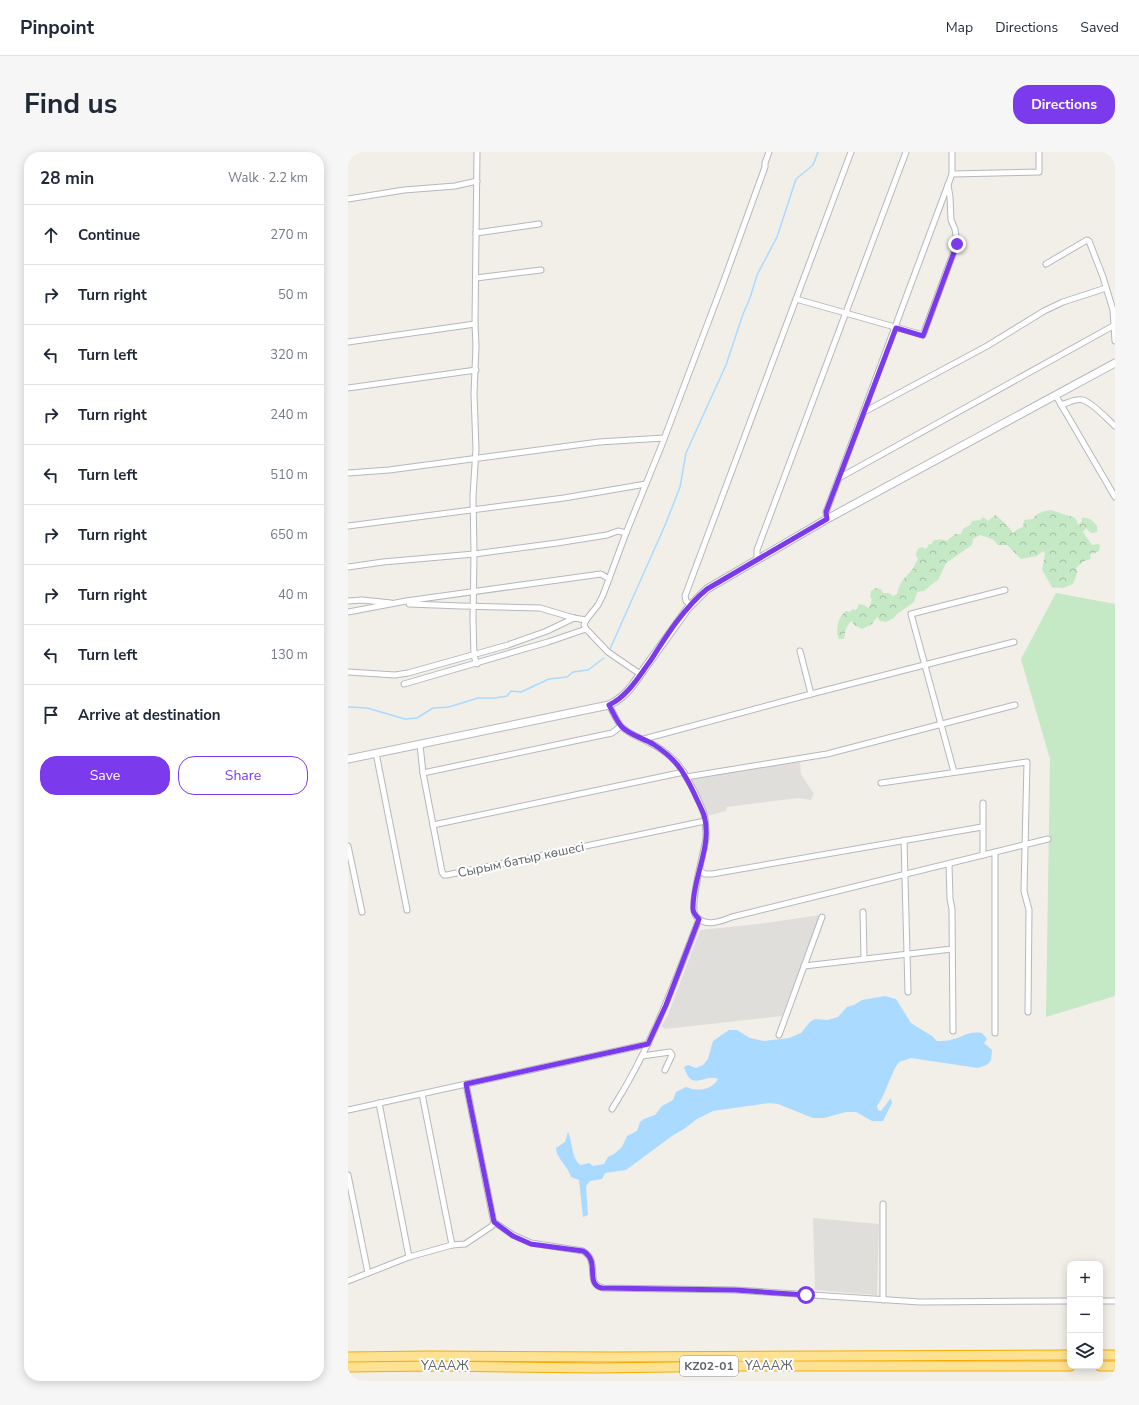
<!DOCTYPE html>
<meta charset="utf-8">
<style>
body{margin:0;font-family:"Nunito Sans",sans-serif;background:#f6f6f7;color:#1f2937}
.controls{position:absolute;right:12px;bottom:12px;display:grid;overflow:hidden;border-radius:8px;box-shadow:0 2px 10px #0003}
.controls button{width:36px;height:36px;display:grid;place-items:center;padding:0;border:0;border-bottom:1px solid #e0e1e3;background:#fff;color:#1f2937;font:20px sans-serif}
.stop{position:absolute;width:12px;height:12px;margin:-9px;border:3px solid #7c3aed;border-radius:50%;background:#fff}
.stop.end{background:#7c3aed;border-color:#fff;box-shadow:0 1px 4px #0008}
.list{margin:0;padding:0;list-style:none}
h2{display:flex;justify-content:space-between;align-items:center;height:52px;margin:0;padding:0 16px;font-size:17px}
h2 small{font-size:13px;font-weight:400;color:#747a83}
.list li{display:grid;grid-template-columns:26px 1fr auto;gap:12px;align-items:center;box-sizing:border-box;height:60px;padding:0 16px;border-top:1px solid #e0e1e3}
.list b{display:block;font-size:15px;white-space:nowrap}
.list em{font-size:13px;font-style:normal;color:#747a83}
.actions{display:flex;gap:8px;padding:12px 16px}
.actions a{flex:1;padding:9px 0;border:1px solid #7c3aed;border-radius:16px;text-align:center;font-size:14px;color:#7c3aed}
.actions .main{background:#7c3aed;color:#fff}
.icon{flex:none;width:22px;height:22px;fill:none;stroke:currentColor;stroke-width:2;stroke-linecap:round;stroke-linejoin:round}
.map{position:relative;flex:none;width:767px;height:1229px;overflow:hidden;border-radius:16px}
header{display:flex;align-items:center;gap:24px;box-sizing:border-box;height:56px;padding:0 20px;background:#fff;border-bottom:1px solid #e0e1e3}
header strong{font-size:19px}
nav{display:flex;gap:22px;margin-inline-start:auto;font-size:14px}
.intro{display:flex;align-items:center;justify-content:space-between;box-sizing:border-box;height:96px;padding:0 24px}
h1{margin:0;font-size:28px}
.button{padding:10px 18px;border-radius:16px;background:#7c3aed;color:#fff;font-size:14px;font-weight:700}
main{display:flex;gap:24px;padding:0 24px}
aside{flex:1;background:#fff;border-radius:16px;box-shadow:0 2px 10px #0003}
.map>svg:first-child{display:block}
.industrial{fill:#e0deda}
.forest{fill:url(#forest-crowns)}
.pitch{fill:#c5e8c5}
.water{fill:#aadaff}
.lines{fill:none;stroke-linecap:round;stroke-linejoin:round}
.stream{stroke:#aadaff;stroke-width:1.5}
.minor-casing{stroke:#b5b8bc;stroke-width:7}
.secondary-casing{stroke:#b6babf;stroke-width:9}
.motorway-casing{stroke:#f9ab00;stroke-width:11}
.minor{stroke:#fff;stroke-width:5}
.secondary{stroke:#fff;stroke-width:7}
.motorway{stroke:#fde293;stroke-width:9}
.route{stroke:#7c3aed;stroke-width:5}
.labels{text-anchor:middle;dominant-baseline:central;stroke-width:4;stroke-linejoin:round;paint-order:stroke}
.shield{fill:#fff;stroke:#8f9295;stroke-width:1}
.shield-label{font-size:12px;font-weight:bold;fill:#5f6368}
.street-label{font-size:13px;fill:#5f6368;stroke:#fff}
</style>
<header>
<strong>Pinpoint</strong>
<nav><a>Map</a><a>Directions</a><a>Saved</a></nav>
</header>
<div class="intro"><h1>Find us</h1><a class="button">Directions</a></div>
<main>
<aside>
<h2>28 min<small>Walk · 2.2 km</small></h2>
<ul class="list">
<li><svg class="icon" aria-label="ahead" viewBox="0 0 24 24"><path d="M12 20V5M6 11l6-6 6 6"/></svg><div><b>Continue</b></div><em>270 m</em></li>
<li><svg class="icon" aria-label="right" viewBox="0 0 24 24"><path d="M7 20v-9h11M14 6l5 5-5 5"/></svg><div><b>Turn right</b></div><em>50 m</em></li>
<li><svg class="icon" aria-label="left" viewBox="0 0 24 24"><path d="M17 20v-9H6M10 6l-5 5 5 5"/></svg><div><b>Turn left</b></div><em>320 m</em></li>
<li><svg class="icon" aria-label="right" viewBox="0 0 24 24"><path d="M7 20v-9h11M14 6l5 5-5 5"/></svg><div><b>Turn right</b></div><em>240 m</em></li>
<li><svg class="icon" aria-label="left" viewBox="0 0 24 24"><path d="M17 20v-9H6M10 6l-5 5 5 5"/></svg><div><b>Turn left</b></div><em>510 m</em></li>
<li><svg class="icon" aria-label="right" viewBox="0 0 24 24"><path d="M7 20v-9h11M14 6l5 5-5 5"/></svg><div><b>Turn right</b></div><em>650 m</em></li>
<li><svg class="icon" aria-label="right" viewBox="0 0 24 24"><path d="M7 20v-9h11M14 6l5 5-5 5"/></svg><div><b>Turn right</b></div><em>40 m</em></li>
<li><svg class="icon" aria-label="left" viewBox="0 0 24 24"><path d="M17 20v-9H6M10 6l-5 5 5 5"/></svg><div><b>Turn left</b></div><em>130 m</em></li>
<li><svg class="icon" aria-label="arrive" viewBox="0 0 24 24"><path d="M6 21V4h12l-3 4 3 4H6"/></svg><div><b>Arrive at destination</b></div></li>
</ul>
<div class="actions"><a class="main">Save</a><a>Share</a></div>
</aside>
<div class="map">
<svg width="767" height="1229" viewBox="0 0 767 1229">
<defs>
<pattern id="forest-crowns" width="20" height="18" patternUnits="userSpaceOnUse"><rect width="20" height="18" fill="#c5e8c5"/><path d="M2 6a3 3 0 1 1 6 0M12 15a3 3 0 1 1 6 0" fill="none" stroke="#a3c0a4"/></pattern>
</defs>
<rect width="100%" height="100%" fill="#f1efe8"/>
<g class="industrial">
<polygon points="452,610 453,622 463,638 466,641 463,648 450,646 379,655 378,659 359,664 343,626"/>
<polygon points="472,763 434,864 317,877 313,874 319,865 352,778 410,772"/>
<polygon points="465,1066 531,1072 529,1143 467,1138"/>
</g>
<path class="forest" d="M702 358C710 360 719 364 726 365L729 369 730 373 734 369V366C741 365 745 369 749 374V380L743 381 738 376 735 380 744 393 751 392 752 394 751 399 745 402 743 401 742 403 743 407 736 409 728 416 729 419H730L725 432 715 436 704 435 694 418 697 401 695 399 689 404 673 407 659 393H650C646 386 639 385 632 383L625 387 624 393 598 411 590 428 583 433 576 439 569 440 566 450 549 462 546 466 538 470 532 469 529 465 524 472 514 477 506 473 504 469C498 472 497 481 496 487H491C487 479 490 464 498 459L502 460 504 457 508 458 511 452 516 453 520 456 522 454 524 447 522 445 523 439 528 436 533 437 535 441H541L545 444 549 442C552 429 556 427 564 418 566 415 568 410 570 407L568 403C569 398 570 396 574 395L578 397 581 392H584L585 389C589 387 595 387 599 389 602 385 605 385 607 382H613L615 377 622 373 624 369 632 368 635 365 640 369 647 363C651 365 663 377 665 381L668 378 675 375 676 368 685 367C688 361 696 359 702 358Z"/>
<polygon class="pitch" points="708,441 767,452 767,844 698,865 702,607 673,507"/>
<path class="water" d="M537 844 548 847 563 871 584 884 589 889C595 889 600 889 606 887 618 884 619 879 634 881L639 887 636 891 644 898C643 911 643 912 630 916L563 906 551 910 547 916 534 946 529 954 530 958 533 959 543 946 544 951 535 969H524L508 960H498L476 966H465L430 952 421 951 365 959 349 967 336 977 324 984 278 1018 257 1021 254 1027 242 1029 238 1034 240 1063 235 1065 231 1028 223 1025C220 1014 208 1006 208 996L217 990 220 980C225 991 223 1005 232 1013L241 1011 245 1014 256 1012 260 1005 266 1002 274 995 279 984 289 979 292 970 296 967 307 963 314 954 325 948 328 940 338 935C349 940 364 938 370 927 356 921 344 941 336 915L340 913 348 916 355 913 360 907 365 889 381 878H389L402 886 416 889 441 886 453 881 462 870 467 867 480 868 490 865 499 855 506 853 514 848Z"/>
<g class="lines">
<g class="stream">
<polyline points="262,497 318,371 332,335 338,301 378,213 395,162 402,146 409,123 429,85 448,27 465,13 470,0"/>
<polyline points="0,555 19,556 57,567 69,566 85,556 101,555 130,546 147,546 159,544 163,539 173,540 201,527 219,525 225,520 240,518 256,506"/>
</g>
<g class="minor-casing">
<g id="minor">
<polyline points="129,0 127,172 128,194 126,242 128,297 125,344 126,402 125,467 126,504 129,512"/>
<polyline points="604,22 691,20 691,0"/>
<polyline points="0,47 56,38 107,34 129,29"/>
<polyline points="128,81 191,72"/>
<polyline points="698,112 739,88 741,89 755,125 765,158 767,189"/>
<polyline points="128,126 193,118"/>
<polyline points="448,147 575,183 609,91 607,77 603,68 602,45 600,33"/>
<polyline points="0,190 127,172"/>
<polyline points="0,236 128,218"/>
<polyline points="708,244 767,345"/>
<path d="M713 253C720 251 728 246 735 248 745 251 759 267 767 274"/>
<polyline points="516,260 639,194 696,159 715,150 758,136"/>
<polyline points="0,321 41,318 251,290 316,286"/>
<polyline points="491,326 765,174"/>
<polyline points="479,367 478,360 604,22 604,0"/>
<polyline points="0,374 216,346 298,332"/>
<polyline points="409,408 409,398 558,0"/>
<polyline points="0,415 35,410 126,402 209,391 259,383 270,379 278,381"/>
<polyline points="0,449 14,448 43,451"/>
<polyline points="61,452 113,454 192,456 226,466 238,468"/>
<polyline points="343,453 338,449 337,444 503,0"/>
<polyline points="0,460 58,449 253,422 261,427"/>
<polyline points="452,499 463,542"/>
<polyline points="0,520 47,523 60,521 160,493 199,479 226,466"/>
<polyline points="292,522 260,500 238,477 236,473 238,468 250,453 255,443 278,381 313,295 375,131 417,15 417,11 421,0"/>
<polyline points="56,532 200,490 238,477"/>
<path d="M261 553C265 560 268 568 273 574 280 582 293 586 302 591 311 595 320 602 327 609 337 619 351 648 356 662 358 669 358 679 358 686 356 702 340 754 348 764 356 776 374 769 384 765L700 687"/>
<polyline points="296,587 463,542 666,490"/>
<polyline points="72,593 75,621 94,720 96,723 99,723 357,669"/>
<polyline points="28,601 59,758"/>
<polyline points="606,620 563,462 657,438"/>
<polyline points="75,621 264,581 273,574"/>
<polyline points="338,625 479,602 667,553"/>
<polyline points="533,631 679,610 676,739 681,758 680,860"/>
<polyline points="85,673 336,620"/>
<polyline points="556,688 560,840"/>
<polyline points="0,694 14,760"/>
<polyline points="647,700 647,881"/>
<polyline points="635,703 635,651"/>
<polyline points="601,712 602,747 604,757 605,879"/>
<polyline points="352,719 357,722 364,722 634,675"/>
<polyline points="515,760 516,807"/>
<polyline points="456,814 604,797"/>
<polyline points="431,883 474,765"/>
<polyline points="294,904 322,900 324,903 317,918"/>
<polyline points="74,942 104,1093"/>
<polyline points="31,951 61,1105"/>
<path d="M264 957C302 898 326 832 351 767"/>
<polyline points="0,958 300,892"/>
<polyline points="0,1023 20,1121"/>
<polyline points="535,1052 535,1148"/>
<path d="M146 1070 165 1083 183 1091 235 1099C253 1109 236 1132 255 1136L387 1138 572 1150 722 1149"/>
<polyline points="0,1129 61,1105 104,1093 117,1092 144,1074 146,1070 145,1066 118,932"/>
<polyline points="752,1149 767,1149"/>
</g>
</g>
<g class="secondary-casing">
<path id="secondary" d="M0 607 261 553C271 548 278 542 284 534L340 456 359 437 479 367 767 211"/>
</g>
<g class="motorway-casing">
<g id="motorway">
<polyline points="752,1203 767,1203"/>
<polyline points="0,1205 81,1204 263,1205 722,1203"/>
<polyline points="752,1214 767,1214"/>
<polyline points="0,1215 86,1214 250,1216 397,1214 722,1214"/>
</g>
</g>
<use href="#minor" class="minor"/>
<use href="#secondary" class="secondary"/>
<use href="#motorway" class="motorway"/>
</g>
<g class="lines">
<path class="route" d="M458 1143 387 1138 254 1136C236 1132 253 1109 235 1099L183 1092 165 1084 146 1070 118 932 300 892 318 853 351 767C348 764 345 761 345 757 344 726 365 694 356 663 353 655 349 648 346 641 335 618 327 606 305 592 295 586 281 583 273 574 268 568 265 560 261 553 280 544 291 524 303 508 319 483 336 456 359 437L479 367 478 360 548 176 575 184 609 92"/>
</g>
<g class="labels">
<rect class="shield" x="332" y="1204" width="58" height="20" rx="3"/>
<g class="shield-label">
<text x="361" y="1214">KZ02-01</text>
</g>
<g class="street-label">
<text transform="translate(173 708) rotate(-12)">Сырым батыр көшесі</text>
<text x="97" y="1214">ҮАААЖ</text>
<text x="421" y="1214">ҮАААЖ</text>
</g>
</g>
</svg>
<div class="controls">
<button>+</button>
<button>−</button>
<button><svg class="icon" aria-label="layers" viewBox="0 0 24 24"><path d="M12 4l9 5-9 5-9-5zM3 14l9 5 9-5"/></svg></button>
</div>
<div class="stop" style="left:458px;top:1143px"></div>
<div class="stop end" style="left:609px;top:92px"></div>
</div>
</main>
